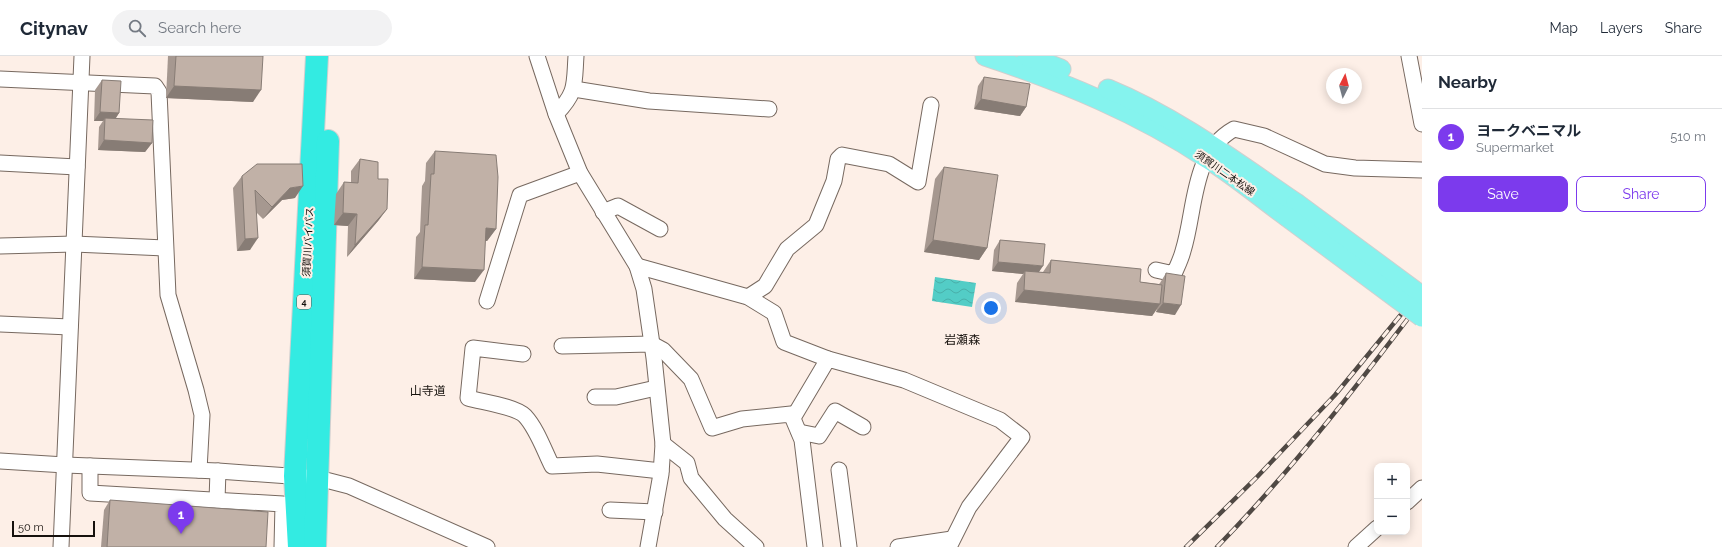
<!DOCTYPE html>
<meta charset="utf-8">
<style>
body{margin:0;font-family:Raleway,"Noto Sans JP",sans-serif;background:#f2f2f3;color:#1f2937}
.controls{position:absolute;right:12px;bottom:12px;display:grid;overflow:hidden;border-radius:8px;box-shadow:0 2px 10px #0003}
.controls button{width:36px;height:36px;display:grid;place-items:center;padding:0;border:0;border-bottom:1px solid #e0e1e3;background:#fff;color:#1f2937;font:20px sans-serif}
.compass{position:absolute;left:1326px;top:12px;width:36px;height:36px;border-radius:50%;background:#fff;box-shadow:0 2px 10px #0003;rotate:6deg}
.scale{position:absolute;left:12px;bottom:10px;width:83px;box-sizing:border-box;padding-left:4px;border:2px solid #16110d;border-top:0;font-size:11px;line-height:14px;white-space:nowrap;color:#16110d;-webkit-text-stroke:3px #fdefe7;paint-order:stroke}
.you{position:absolute;left:991px;top:252px;width:14px;height:14px;margin:-10px;border:3px solid #fff;border-radius:50%;background:#1a73e8;box-shadow:0 0 0 6px #1a73e833}
.badge{display:grid;place-items:center;width:26px;height:26px;border-radius:50%;background:#7c3aed;color:#fff;font-size:13px;font-weight:700}
.pin{position:absolute;translate:-50% -33px;filter:drop-shadow(0 1px 2px #0008)}
.pin::after{content:'';position:absolute;top:21px;width:14px;height:12px;background:inherit;clip-path:polygon(0 0,100% 0,50% 100%)}
.list{margin:0;padding:0;list-style:none}
h2{display:flex;justify-content:space-between;align-items:center;height:52px;margin:0;padding:0 16px;font-size:17px}
h2 small{font-size:13px;font-weight:400;color:#747a83}
.list li{display:grid;grid-template-columns:26px 1fr auto;gap:12px;align-items:center;box-sizing:border-box;height:56px;padding:0 16px;border-top:1px solid #e0e1e3}
.list b{display:block;font-size:15px;white-space:nowrap}
.list p{margin:0;font-size:13px;white-space:nowrap;color:#747a83}
.list em{font-size:13px;font-style:normal;color:#747a83}
.actions{display:flex;gap:8px;padding:12px 16px}
.actions a{flex:1;padding:9px 0;border:1px solid #7c3aed;border-radius:8px;text-align:center;font-size:14px;color:#7c3aed}
.actions .main{background:#7c3aed;color:#fff}
.icon{flex:none;width:22px;height:22px;fill:none;stroke:currentColor;stroke-width:2;stroke-linecap:round;stroke-linejoin:round}
.map{position:relative;flex:none;width:1422px;height:491px;overflow:hidden}
header{display:flex;align-items:center;gap:24px;box-sizing:border-box;height:56px;padding:0 20px;background:#fff;border-bottom:1px solid #e0e1e3}
header strong{font-size:19px}
nav{display:flex;gap:22px;margin-inline-start:auto;font-size:14px}
.search{width:280px;height:36px;background:#f2f2f3;display:flex;align-items:center;gap:10px;box-sizing:border-box;padding:0 14px;border-radius:22px;color:#747a83;font-size:15px}
main{display:flex}
aside{flex:1;background:#fff}
.map>svg:first-child{display:block}
.water{fill:url(#water-waves)}
.lines{fill:none;stroke-linecap:round;stroke-linejoin:round}
.minor-casing{stroke:#776960;stroke-width:17}
.major-casing{stroke:#d0cfcf;stroke-width:21}
.highway-casing{stroke:#d0cfcf;stroke-width:24}
.minor{stroke:#fff;stroke-width:15}
.major{stroke:#85f3ee;stroke-width:19}
.highway{stroke:#33ebe2;stroke-width:22}
.rail-casing{stroke:#504944;stroke-width:4.5}
.rail{stroke:#fdefe7;stroke-width:3;stroke-dasharray:9;stroke-linecap:butt}
.major-bridge-casing{stroke:#d0cfcf;stroke-width:21;stroke-linecap:butt}
.major-bridge{stroke:#85f3ee;stroke-width:19}
.wall{fill:#a69890}
.shaded-wall{fill:#877c75}
.building{fill:#c1b1a7;stroke:#877c75}
.labels{text-anchor:middle;dominant-baseline:central;stroke-width:4;stroke-linejoin:round;paint-order:stroke}
.shield{fill:#fdefe7;stroke:#5b544e;stroke-width:1}
.shield-label{font-size:9px;font-weight:bold;fill:#16110d}
.street-label{font-size:10px;fill:#16110d;stroke:#fdefe7}
.quarter-label{font-size:12px;fill:#16110d;stroke:#fdefe7}
</style>
<header>
<strong>Citynav</strong>
<div class="search"><svg class="icon" aria-label="search" viewBox="0 0 24 24"><circle cx="10" cy="10" r="6"/><path d="M15 15l6 6"/></svg>Search here</div>
<nav><a>Map</a><a>Layers</a><a>Share</a></nav>
</header>
<main>
<div class="map">
<svg width="1422" height="491" viewBox="0 0 1422 491">
<defs>
<pattern id="water-waves" width="16" height="10" patternUnits="userSpaceOnUse"><rect width="16" height="10" fill="#53cdc6"/><path d="M0 5q4-4 8 0t8 0" fill="none" stroke="#48afa9"/></pattern>
</defs>
<rect width="100%" height="100%" fill="#fdefe7"/>
<polygon class="water" points="935,221 976,227 972,251 932,245"/>
<g class="lines">
<g class="minor-casing">
<g id="minor">
<polyline points="537,0 556,58 580,117 637,210 644,233 654,302 663,388 661,418 648,491"/>
<polyline points="1409,0 1422,68"/>
<polyline points="0,23 155,30 159,36 168,239 196,334 202,359 199,414"/>
<polyline points="574,33 649,45 769,53"/>
<path d="M556 58C577 36 574 29 576 0"/>
<polyline points="0,107 77,111"/>
<polyline points="603,156 618,150 660,173"/>
<polyline points="0,190 74,188 165,192"/>
<polyline points="637,210 748,241 774,257 784,286 828,303"/>
<path d="M1156 214 1174 218C1177 211 1181 203 1183 195 1196 154 1191 97 1234 73L1264 80 1325 108 1355 112 1422 114"/>
<polyline points="748,241 765,230 787,193 816,169 834,125 838,103 842,99 889,108 918,126 931,49"/>
<polyline points="487,245 520,139 580,117"/>
<polyline points="0,268 70,271"/>
<polyline points="562,290 652,288 663,294 691,323 712,372 742,363 791,358 802,384 815,491"/>
<path d="M523 298 473 292 468 342C482 346 515 350 525 360 537 373 544 394 552 410L597 408 661 415"/>
<polyline points="595,341 616,341 656,332"/>
<polyline points="793,362 828,303 904,324 1000,364 1022,381 969,451 949,491"/>
<polyline points="799,376 819,380 835,355 863,371"/>
<polyline points="663,388 687,407 691,422 725,463 756,491"/>
<polyline points="0,405 65,409 218,415 318,422 349,430 487,491"/>
<polyline points="90,410 90,437 283,448 282,491 285,491"/>
<polyline points="839,414 849,491"/>
<polyline points="217,444 218,415"/>
<polyline points="1407,446 1422,432"/>
<polyline points="610,454 655,456"/>
<polyline points="61,491 82,0"/>
<polyline points="898,491 952,483"/>
<polyline points="1356,491 1377,472"/>
</g>
</g>
<g class="major-casing">
<g id="major">
<path d="M985 0C1063 26 1139 57 1208 103 1235 120 1260 141 1286 160"/>
<polyline points="1027,0 1061,13"/>
<path d="M1108 33C1176 61 1236 106 1296 147"/>
</g>
</g>
<g class="highway-casing">
<g id="highway">
<polyline points="299,491 295,420 317,0"/>
<polyline points="315,491 328,85"/>
</g>
</g>
<use href="#minor" class="minor"/>
<use href="#major" class="major"/>
<use href="#highway" class="highway"/>
<g class="rail-casing">
<g id="rail">
<polyline points="1186,491 1257,421 1335,339 1422,233"/>
<path d="M1217 491C1292 414 1357 330 1422 244"/>
</g>
</g>
<use href="#rail" class="rail"/>
<g class="major-bridge-casing">
<g id="major-bridge">
<polyline points="1296,147 1422,240"/>
<polyline points="1286,160 1422,261"/>
</g>
</g>
<use href="#major-bridge" class="major-bridge"/>
</g>
<g class="wall">
<polygon points="168,0 263,0 253,46 166,42"/>
<polygon points="984,21 1026,51 1020,60 974,53 978,30"/>
<polygon points="102,24 119,57 116,62 152,87 145,96 98,94 99,71 103,65 94,65 95,34"/>
<polygon points="435,95 496,173 487,185 485,185 475,226 414,223 416,181 420,176 422,130 425,125 426,107"/>
<polygon points="360,103 378,123 387,153 378,165 347,201 348,170 334,169 336,138 344,126 351,127 351,115"/>
<polygon points="944,111 987,192 979,204 924,196 935,123"/>
<polygon points="242,120 295,142 282,144 263,163 256,156 250,194 237,195 233,132"/>
<polygon points="1000,184 1039,216 1043,216 1051,204 1140,226 1159,228 1160,227 1166,217 1175,259 1156,256 1157,253 1152,260 1015,246 1017,227 1023,218 992,215 994,194"/>
<polygon points="110,444 266,491 101,491 104,454"/>
</g>
<g class="shaded-wall">
<polygon points="174,30 261,34 253,46 166,42"/>
<polygon points="981,43 1026,51 1020,60 974,53"/>
<polygon points="100,56 119,57 113,66 105,62 103,65 94,65"/>
<polygon points="104,84 152,87 145,96 98,94"/>
<polygon points="303,130 295,142 282,144 263,163 272,151 290,132"/>
<polygon points="387,153 378,165 347,201 355,189"/>
<polygon points="343,157 357,158 348,170 334,169"/>
<polygon points="486,172 496,173 487,185 477,184"/>
<polygon points="258,182 250,194 237,195 245,183"/>
<polygon points="933,184 987,192 979,204 924,196"/>
<polygon points="998,206 1043,210 1037,219 1025,215 1023,218 992,215"/>
<polygon points="422,211 484,214 475,226 414,223"/>
<polygon points="1024,234 1160,248 1152,260 1015,246"/>
<polygon points="1163,247 1181,249 1175,259 1156,256"/>
</g>
<g class="building">
<polygon points="176,0 263,0 261,34 174,30"/>
<polygon points="984,21 1030,28 1026,51 981,43"/>
<polygon points="102,24 121,25 119,57 100,56"/>
<polygon points="105,62 153,64 152,87 104,84"/>
<polygon points="435,95 496,99 498,121 496,173 486,172 484,214 422,211 425,169 428,169 431,118 434,118"/>
<polygon points="360,103 378,106 378,123 388,123 387,153 355,189 357,158 343,157 344,126 358,127"/>
<polygon points="257,108 302,108 303,130 290,132 272,151 255,134 258,182 245,183 242,120"/>
<polygon points="944,111 998,119 987,192 933,184"/>
<polygon points="1000,184 1045,188 1043,210 998,206"/>
<polygon points="1051,204 1141,213 1140,226 1162,229 1160,248 1024,234 1025,215 1050,217"/>
<polygon points="1166,217 1185,220 1181,249 1163,247"/>
<polygon points="110,444 268,456 266,491 107,491"/>
</g>
<g class="labels">
<rect class="shield" x="297" y="239" width="14" height="14" rx="3"/>
<g class="shield-label">
<text x="304" y="246">4</text>
</g>
<g class="street-label">
<text transform="translate(1225 117) rotate(35)">須賀川二本松線</text>
<text transform="translate(308 186) rotate(-87)">須賀川バイパス</text>
</g>
<g class="quarter-label">
<text x="962" y="284">岩瀬森</text>
<text x="428" y="335">山寺道</text>
</g>
</g>
</svg>
<div class="controls">
<button>+</button>
<button>−</button>
</div>
<svg class="compass" viewBox="-18 -18 36 36"><path d="M0-13l5 13h-10z" fill="#e53935"/><path d="M0 13l5-13h-10z" fill="#747a83"/></svg>
<div class="scale">50 m</div>
<div class="you"></div>
<div class="pin badge" style="left:181px;top:478px">1</div>
</div>
<aside>
<h2>Nearby<small></small></h2>
<ul class="list">
<li><span class="badge">1</span><div><b>ヨークベニマル</b><p>Supermarket</p></div><em>510 m</em></li>
</ul>
<div class="actions"><a class="main">Save</a><a>Share</a></div>
</aside>
</main>
